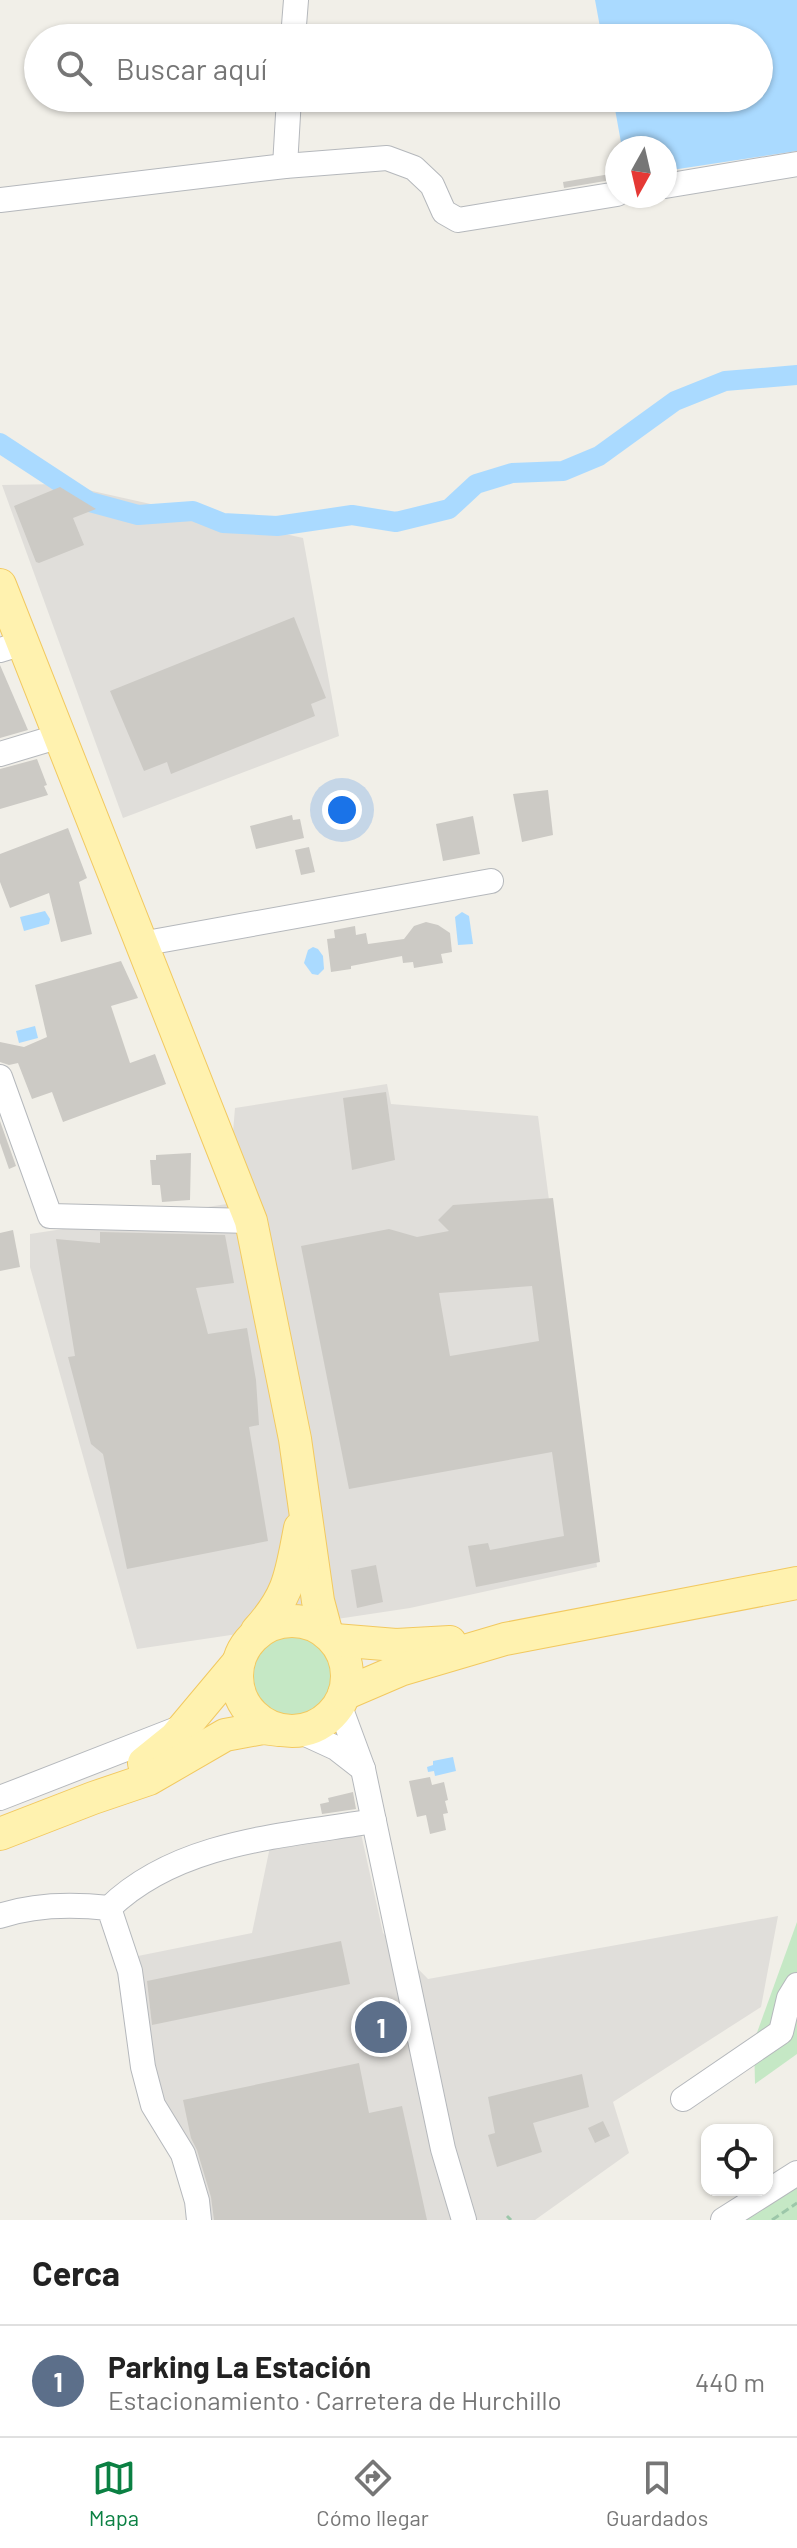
<!DOCTYPE html>
<html lang="es">
<meta charset="utf-8">
<style>
body{margin:0;font-family:Barlow,sans-serif;background:#f6f6f6;color:#222}
.controls{position:absolute;right:24px;bottom:24px;display:grid;overflow:hidden;border-radius:16px;box-shadow:0 2px 6px #0004}
.controls button{width:72px;height:72px;display:grid;place-items:center;padding:0;border:0;border-bottom:2px solid #e0e0e0;background:#fff;color:#222;font:40px sans-serif}
.compass{position:absolute;left:605px;top:136px;width:72px;height:72px;border-radius:50%;background:#fff;box-shadow:0 2px 6px #0004;rotate:188deg}
.you{position:absolute;left:342px;top:810px;width:28px;height:28px;margin:-20px;border:6px solid #fff;border-radius:50%;background:#1a73e8;box-shadow:0 0 0 12px #1a73e833}
.badge{display:grid;place-items:center;width:52px;height:52px;border-radius:50%;background:#0b8043;color:#fff;font-size:26px;font-weight:700}
.pin{position:absolute;translate:-50% -50%;border:4px solid #fff;box-shadow:0 2px 8px #0006}
.list{margin:0;padding:0;list-style:none}
h2{display:flex;justify-content:space-between;align-items:center;height:104px;margin:0;padding:0 32px;font-size:34px}
h2 small{font-size:26px;font-weight:400;color:#767676}
.list li{display:grid;grid-template-columns:52px 1fr auto;gap:24px;align-items:center;box-sizing:border-box;height:112px;padding:0 32px;border-top:2px solid #e0e0e0}
.list b{display:block;font-size:30px;white-space:nowrap}
.list p{margin:0;font-size:26px;white-space:nowrap;color:#767676}
.list em{font-size:26px;font-style:normal;color:#767676}
.icon{flex:none;width:44px;height:44px;fill:none;stroke:currentColor;stroke-width:2;stroke-linecap:round;stroke-linejoin:round}
.map{position:relative;flex:none;width:797px;height:2220px;overflow:hidden}
.search{position:absolute;background:#fff;box-shadow:0 2px 6px #0004;left:24px;right:24px;top:24px;height:88px;display:flex;align-items:center;gap:20px;box-sizing:border-box;padding:0 28px;border-radius:44px;color:#767676;font-size:30px}
.sheet{height:216px;background:#fff}
nav{display:flex;justify-content:space-around;align-items:center;box-sizing:border-box;height:112px;border-top:2px solid #e0e0e0;background:#fff;font-size:22px;color:#767676}
nav a{display:grid;justify-items:center;gap:4px}
nav .on{color:#0b8043}
.map>svg:first-child{display:block}
.industrial{fill:#e0deda}
.green{fill:#c5e8c5}
.water{fill:#aadaff}
.lines{fill:none;stroke-linecap:round;stroke-linejoin:round}
.canal{stroke:#aadaff;stroke-width:20}
.building{fill:#cccac5;fill-rule:evenodd}
.minor-casing{stroke:#b5b8bc;stroke-width:26}
.major-casing{stroke:#f2c960;stroke-width:34}
.path{stroke:#9cc7a9;stroke-width:3;stroke-dasharray:8 4;stroke-linecap:butt}
.minor{stroke:#fff;stroke-width:24}
.major{stroke:#fff2af;stroke-width:32}
</style>
<div class="map">
<svg width="797" height="2220" viewBox="0 0 797 2220">
<rect width="100%" height="100%" fill="#f1efe8"/>
<g class="industrial">
<polygon points="61,484 303,538 339,736 123,818 2,485"/>
<polygon points="387,1084 391,1104 538,1116 597,1567 410,1608 137,1649 30,1267 30,1234 227,1204 235,1108"/>
<polygon points="360,1829 383,1933 428,1979 778,1916 761,2007 613,2102 629,2153 535,2220 206,2220 160,2097 133,1957 252,1933 271,1842"/>
</g>
<g class="green">
<circle cx="293" cy="1676" r="40"/>
<polygon points="797,1922 797,2054 755,2084 754,2041"/>
<polygon points="797,2186 797,2220 745,2220"/>
</g>
<g class="water">
<polygon points="595,0 797,0 797,151 665,171 665,148 622,148 613,98 759,98 759,38 602,38"/>
<polygon points="45,911 50,919 49,924 24,931 20,917"/>
<polygon points="462,912 469,916 473,944 458,945 455,917"/>
<polygon points="313,947 318,949 323,956 324,969 318,975 312,974 304,963 308,950"/>
<polygon points="35,1026 38,1038 19,1043 16,1031"/>
<polygon points="453,1757 456,1771 435,1776 434,1771 428,1772 427,1767 433,1765 433,1761"/>
</g>
<g class="lines">
<polyline class="canal" points="0,443 90,502 138,515 193,511 223,523 277,526 352,515 396,522 449,509 476,484 512,473 563,471 599,456 675,401 725,381 797,375"/>
</g>
<g class="building">
<polygon points="616,173 617,179 564,188 563,182"/>
<polygon points="60,487 96,509 73,518 84,545 39,563 36,562 14,506"/>
<polygon points="294,617 326,698 311,704 315,716 171,774 167,762 144,771 110,691"/>
<polygon points="0,665 28,730 0,738"/>
<polygon points="37,759 47,785 44,786 48,795 0,809 0,769"/>
<polygon points="548,790 553,835 522,842 513,794"/>
<polygon points="292,815 293,820 300,819 304,838 256,849 250,826"/>
<polygon points="473,816 480,854 443,861 436,824"/>
<polygon points="68,828 87,878 79,882 92,934 61,942 49,893 10,908 0,882 0,854"/>
<polygon points="309,847 315,872 301,875 295,850"/>
<polygon points="426,922 438,925 450,933 452,952 441,954 443,963 414,968 413,962 403,963 402,956 351,966 351,969 331,972 327,939 335,938 334,930 355,926 356,935 366,933 368,944 404,939 414,926"/>
<polygon points="121,961 138,998 111,1006 130,1063 155,1054 166,1084 63,1122 52,1092 32,1099 18,1063 9,1065 0,1062 0,1042 24,1047 47,1037 35,985"/>
<polygon points="386,1092 395,1160 352,1170 343,1098"/>
<polygon points="0,1121 16,1166 9,1169 0,1143"/>
<polygon points="191,1153 190,1200 162,1202 160,1185 152,1185 150,1160 156,1160 156,1155"/>
<path d="M553 1198 600 1562 476 1587 468 1546 488 1543 490 1550 564 1536 552 1452 349 1489 301 1246 389 1229 417 1237 449 1231 438 1220 453 1205ZM532 1286 539 1341 450 1356 439 1293Z"/>
<polygon points="13,1230 20,1267 0,1271 0,1233"/>
<polygon points="100,1232 225,1235 234,1283 196,1288 208,1334 247,1328 256,1380 259,1425 249,1427 268,1541 127,1569 103,1454 91,1444 68,1357 75,1356 56,1239 100,1243"/>
<polygon points="376,1565 383,1602 357,1608 351,1570"/>
<polygon points="430,1777 432,1785 444,1782 448,1800 445,1801 448,1813 443,1814 446,1830 430,1834 426,1815 417,1817 409,1781"/>
<polygon points="353,1792 356,1809 322,1814 320,1804 329,1802 328,1798"/>
<polygon points="341,1941 350,1984 152,2025 147,1981"/>
<polygon points="359,2063 369,2113 402,2106 427,2220 214,2220 211,2197 197,2150 191,2138 183,2100"/>
<polygon points="582,2074 589,2107 533,2123 542,2152 497,2167 488,2135 495,2133 488,2097"/>
<polygon points="603,2121 610,2136 595,2143 588,2128"/>
</g>
<g class="lines">
<g class="minor-casing">
<g id="minor">
<polyline points="293,38 296,0"/>
<polyline points="285,166 289,98"/>
<polyline points="665,186 797,164"/>
<polyline points="0,200 285,166 387,158 414,168 432,185 444,212 458,220 617,194"/>
<polyline points="0,650 23,643"/>
<polyline points="0,754 60,736"/>
<polyline points="141,944 491,881"/>
<polyline points="0,1077 50,1216 251,1221"/>
<polyline points="339,1704 363,1769 443,2149 464,2220"/>
<polyline points="299,1731 336,1748 363,1769"/>
<polyline points="0,1798 177,1729"/>
<path d="M109 1908C178 1841 284 1836 374 1821"/>
<path d="M0 1916C35 1904 72 1904 109 1908L130 1971 143 2067 153 2105 183 2154 197 2201 199 2220"/>
<polyline points="683,2099 781,2032 789,1998 797,1985"/>
<polyline points="723,2220 797,2173"/>
</g>
</g>
<g class="major-casing">
<g id="major">
<polyline points="0,585 251,1221 295,1439 318,1601 326,1631"/>
<circle cx="292" cy="1676" r="55"/>
<path d="M257 1631C290 1595 291 1574 300 1528"/>
<polyline points="335,1640 396,1645 450,1642"/>
<polyline points="344,1694 400,1670 505,1639 797,1583"/>
<polyline points="144,1763 175,1738 237,1664"/>
<polyline points="0,1834 93,1798 149,1779 225,1735 263,1728 279,1730"/>
</g>
</g>
<g class="path">
<polyline points="507,2216 511,2220"/>
<polyline points="772,2220 797,2203"/>
</g>
<use href="#minor" class="minor"/>
<use href="#major" class="major"/>
</g>
</svg>
<div class="controls">
<button><svg class="icon" aria-label="locate" viewBox="0 0 24 24"><circle cx="12" cy="12" r="6"/><path d="M12 2v4M12 18v4M2 12h4M18 12h4"/></svg></button>
</div>
<svg class="compass" viewBox="-18 -18 36 36"><path d="M0-13l5 13h-10z" fill="#e53935"/><path d="M0 13l5-13h-10z" fill="#767676"/></svg>
<div class="you"></div>
<div class="pin badge" style="left:381px;top:2027px;background:#5c6f8a">1</div>
<div class="search"><svg class="icon" aria-label="search" viewBox="0 0 24 24"><circle cx="10" cy="10" r="6"/><path d="M15 15l6 6"/></svg>Buscar aquí</div>
</div>
<section class="sheet">
<h2>Cerca<small></small></h2>
<ul class="list">
<li><span class="badge" style="background:#5c6f8a">1</span><div><b>Parking La Estación</b><p>Estacionamiento · Carretera de Hurchillo</p></div><em>440 m</em></li>
</ul>
</section>
<nav>
<a class="on"><svg class="icon" aria-label="map" viewBox="0 0 24 24"><path d="M3 6l6-2 6 2 6-2v14l-6 2-6-2-6 2zM9 4v14M15 6v14"/></svg>Mapa</a>
<a><svg class="icon" aria-label="directions" viewBox="0 0 24 24"><path d="M12 3l9 9-9 9-9-9zM9 14v-3h6M13 9l2 2-2 2"/></svg>Cómo llegar</a>
<a><svg class="icon" aria-label="saved" viewBox="0 0 24 24"><path d="M7 4h10v16l-5-4-5 4z"/></svg>Guardados</a>
</nav>
